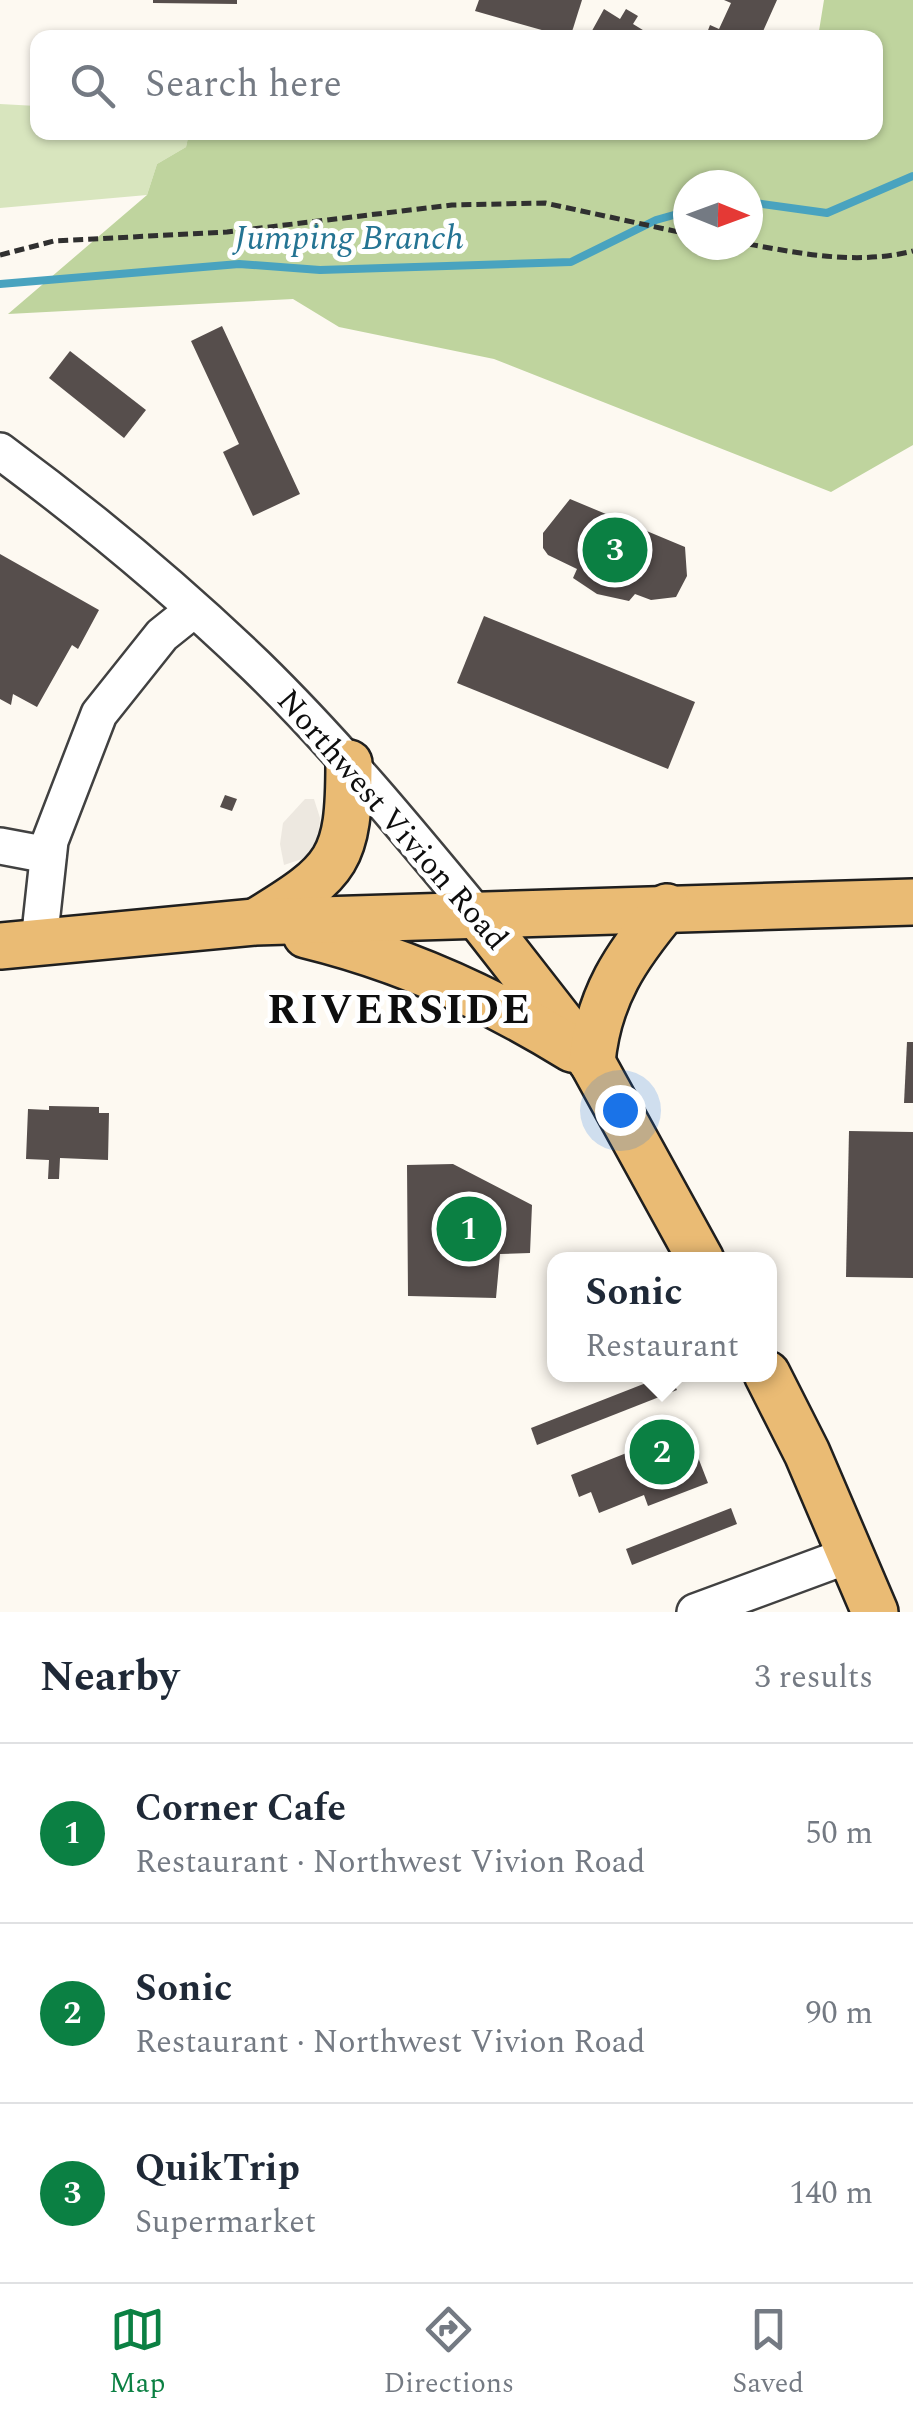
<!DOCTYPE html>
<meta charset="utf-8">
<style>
body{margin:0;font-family:Spectral,serif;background:#f2f2f3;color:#1f2937}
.compass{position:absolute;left:673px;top:170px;width:90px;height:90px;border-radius:50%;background:#fff;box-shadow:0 2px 8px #0004;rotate:91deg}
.you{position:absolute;left:620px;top:1110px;width:35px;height:35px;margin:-25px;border:8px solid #fff;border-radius:50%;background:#1a73e8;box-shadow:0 0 0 15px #1a73e833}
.badge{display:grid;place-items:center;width:65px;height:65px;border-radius:50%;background:#0b8043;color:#fff;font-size:32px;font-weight:700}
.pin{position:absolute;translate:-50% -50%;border:5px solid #fff;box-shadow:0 2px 10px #0006}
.popup{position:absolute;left:547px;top:1252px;width:230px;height:130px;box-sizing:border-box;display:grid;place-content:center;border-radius:20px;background:#fff;filter:drop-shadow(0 2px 8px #0005);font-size:32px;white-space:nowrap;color:#747a83}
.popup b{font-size:38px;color:#1f2937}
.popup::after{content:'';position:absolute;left:50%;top:100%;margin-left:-20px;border:20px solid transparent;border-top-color:#fff}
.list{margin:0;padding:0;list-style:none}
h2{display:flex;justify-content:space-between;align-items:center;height:130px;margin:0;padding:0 40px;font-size:42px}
h2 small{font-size:32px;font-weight:400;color:#747a83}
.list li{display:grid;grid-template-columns:65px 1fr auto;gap:30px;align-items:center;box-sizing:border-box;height:180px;padding:0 40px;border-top:2px solid #e0e1e3}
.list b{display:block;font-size:38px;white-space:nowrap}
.list p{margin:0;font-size:32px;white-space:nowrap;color:#747a83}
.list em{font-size:32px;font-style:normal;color:#747a83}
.icon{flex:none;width:55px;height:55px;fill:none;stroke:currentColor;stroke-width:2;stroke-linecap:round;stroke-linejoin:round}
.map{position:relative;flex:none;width:913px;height:1612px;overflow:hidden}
.search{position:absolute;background:#fff;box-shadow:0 2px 8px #0004;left:30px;right:30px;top:30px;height:110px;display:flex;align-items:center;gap:25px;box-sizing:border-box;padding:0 35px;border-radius:20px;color:#747a83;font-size:38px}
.sheet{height:670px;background:#fff}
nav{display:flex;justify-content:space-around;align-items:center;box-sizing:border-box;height:140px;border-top:2px solid #e0e1e3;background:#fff;font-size:28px;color:#747a83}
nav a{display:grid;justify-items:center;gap:5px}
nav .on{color:#0b8043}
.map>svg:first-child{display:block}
.green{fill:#d8e5be}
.forest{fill:#bfd49e;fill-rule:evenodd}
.plaza{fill:#ede8e0}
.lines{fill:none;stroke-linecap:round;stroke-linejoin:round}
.stream{stroke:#49a3bf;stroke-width:8}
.building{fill:#564e4c}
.minor-casing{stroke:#414141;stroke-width:40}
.major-casing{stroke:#1f1f1f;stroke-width:50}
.path{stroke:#303030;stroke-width:5;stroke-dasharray:10 5;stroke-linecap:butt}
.minor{stroke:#fff;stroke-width:35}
.major{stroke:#eabb74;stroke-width:45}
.labels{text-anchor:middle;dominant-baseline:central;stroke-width:10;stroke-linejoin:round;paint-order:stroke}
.street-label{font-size:32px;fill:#0e0e0e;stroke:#fff}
.water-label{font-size:35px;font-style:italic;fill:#247493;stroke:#fff}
.district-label{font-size:42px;font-weight:bold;letter-spacing:2.5px;fill:#0e0e0e;stroke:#fff}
</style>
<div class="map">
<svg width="913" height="1612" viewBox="0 0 913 1612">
<rect width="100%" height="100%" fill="#fdf9f1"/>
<polygon class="green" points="0,104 37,106 38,132 189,133 186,147 157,164 147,195 0,208"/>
<path class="forest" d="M824 0H913V445L831 492 494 359 339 327 293 299 8 314 147 195 157 164 186 147 189 133 876 132V38L818 37ZM688 185H748V245H688Z"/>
<polygon class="plaza" points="305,799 314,799 320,818 319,836 305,858 284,865 280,844 283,823"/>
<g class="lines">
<g class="stream">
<polyline points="748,202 827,213 913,176"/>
<polyline points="0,284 239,264 320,270 571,262 656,220 688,211"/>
</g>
</g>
<g class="building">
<polygon points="153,0 237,0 237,4 153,3"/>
<polygon points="479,0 582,0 570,38 475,11"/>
<polygon points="724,0 777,0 760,38 705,38 710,25 719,29 731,3"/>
<polygon points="604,9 620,19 626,9 638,16 633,24 656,38 588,38"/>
<polygon points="222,326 300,494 253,516 223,452 239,444 191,341"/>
<polygon points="70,351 146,410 124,438 49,378"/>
<polygon points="570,499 685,547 687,576 676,597 651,600 635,594 629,601 597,594 573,578 577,569 548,555 543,548 543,533"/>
<polygon points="0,554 99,610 78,649 72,645 37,707 13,694 11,705 0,699"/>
<polygon points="484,616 695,702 668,769 457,683"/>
<polygon points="225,795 237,799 232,811 220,807"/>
<polygon points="907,1042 913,1042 913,1103 904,1103"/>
<polygon points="49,1106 99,1107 99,1113 109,1113 108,1160 60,1158 59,1179 48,1179 49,1160 26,1159 28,1109 49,1110"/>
<polygon points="849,1131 913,1132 913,1278 846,1277"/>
<polygon points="453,1164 532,1205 530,1253 500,1254 496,1298 408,1296 407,1165"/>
<polygon points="669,1374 677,1390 537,1445 531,1428"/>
<polygon points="687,1429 708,1483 648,1506 644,1495 599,1513 591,1492 579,1497 571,1475"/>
<polygon points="731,1508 737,1524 632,1565 626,1549"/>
</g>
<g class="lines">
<g class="minor-casing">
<g id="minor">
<path d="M0 451C88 516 177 590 256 666 336 744 407 830 478 916"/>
<polyline points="0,846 48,855"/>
<polyline points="39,942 50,841 99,714 162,635 192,611"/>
<polyline points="695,1612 852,1554"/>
</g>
</g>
<g class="major-casing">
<g id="major">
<polyline points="478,916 592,1062 701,1260"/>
<path d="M257 921C339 871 349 860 349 763"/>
<path d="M306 935C400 958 490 998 572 1049"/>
<polyline points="0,946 255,922 913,902"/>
<path d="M592 1062C598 997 626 956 667 907"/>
<polyline points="767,1374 807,1453 875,1612"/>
</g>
</g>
<g class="path">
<path d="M748 244C803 254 858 265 913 251"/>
<polyline points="0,255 54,241 227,232 452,205 545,203 688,234"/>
</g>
<use href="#minor" class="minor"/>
<use href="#major" class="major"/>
</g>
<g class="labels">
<g class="street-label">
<text transform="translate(392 820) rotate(49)">Northwest Vivion Road</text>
</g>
<g class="water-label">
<text x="349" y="238">Jumping Branch</text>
</g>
<g class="district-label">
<text x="400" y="1010">RIVERSIDE</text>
</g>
</g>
</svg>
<svg class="compass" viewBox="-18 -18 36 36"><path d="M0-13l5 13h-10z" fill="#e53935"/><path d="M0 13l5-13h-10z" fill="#747a83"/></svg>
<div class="you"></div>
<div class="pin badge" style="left:469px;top:1229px">1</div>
<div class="pin badge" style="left:662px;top:1452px">2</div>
<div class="popup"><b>Sonic</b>Restaurant</div>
<div class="pin badge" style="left:615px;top:550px">3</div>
<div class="search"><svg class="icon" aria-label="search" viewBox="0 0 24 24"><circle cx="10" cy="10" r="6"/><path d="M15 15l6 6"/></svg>Search here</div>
</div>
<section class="sheet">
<h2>Nearby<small>3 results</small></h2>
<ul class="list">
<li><span class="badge">1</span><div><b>Corner Cafe</b><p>Restaurant · Northwest Vivion Road</p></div><em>50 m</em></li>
<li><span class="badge">2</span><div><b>Sonic</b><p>Restaurant · Northwest Vivion Road</p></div><em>90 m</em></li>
<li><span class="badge">3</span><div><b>QuikTrip</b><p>Supermarket</p></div><em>140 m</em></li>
</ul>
</section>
<nav>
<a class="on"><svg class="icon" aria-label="map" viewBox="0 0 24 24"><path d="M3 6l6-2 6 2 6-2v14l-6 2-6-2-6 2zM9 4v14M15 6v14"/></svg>Map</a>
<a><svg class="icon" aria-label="directions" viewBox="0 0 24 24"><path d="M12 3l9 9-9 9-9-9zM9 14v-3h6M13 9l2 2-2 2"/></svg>Directions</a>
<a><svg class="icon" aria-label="saved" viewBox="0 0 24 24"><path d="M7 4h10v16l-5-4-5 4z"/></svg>Saved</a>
</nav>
